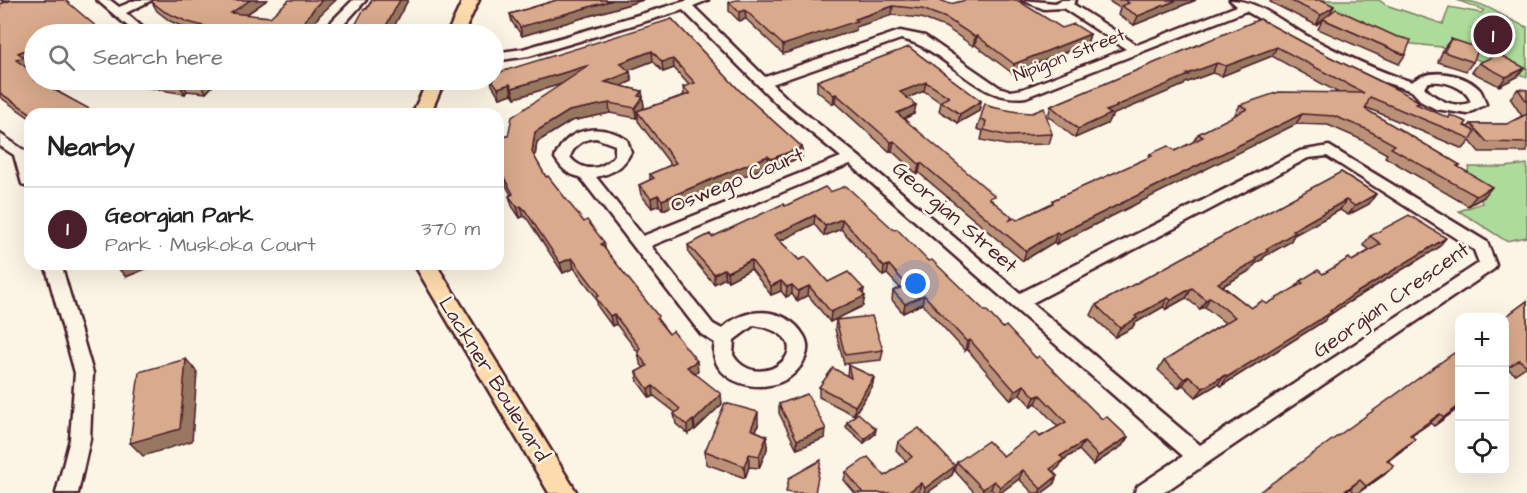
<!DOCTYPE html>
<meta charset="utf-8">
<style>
body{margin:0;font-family:"Architects Daughter",sans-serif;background:#f6f6f6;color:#222}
.controls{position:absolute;right:18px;bottom:18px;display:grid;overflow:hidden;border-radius:12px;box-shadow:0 6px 24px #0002}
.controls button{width:54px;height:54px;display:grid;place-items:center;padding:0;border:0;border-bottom:2px solid #e0e0e0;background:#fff;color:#222;font:30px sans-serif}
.you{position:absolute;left:916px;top:284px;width:21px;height:21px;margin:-15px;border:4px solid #fff;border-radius:50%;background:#1a73e8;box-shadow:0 0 0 9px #1a73e833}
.badge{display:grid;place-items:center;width:39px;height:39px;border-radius:50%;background:#4a1f2b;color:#fff;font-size:20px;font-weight:700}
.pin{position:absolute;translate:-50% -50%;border:3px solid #fff;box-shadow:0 2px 6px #0006}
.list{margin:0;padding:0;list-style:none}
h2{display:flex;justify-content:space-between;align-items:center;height:78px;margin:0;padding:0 24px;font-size:26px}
h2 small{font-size:20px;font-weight:400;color:#767676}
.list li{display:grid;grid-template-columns:39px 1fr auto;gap:18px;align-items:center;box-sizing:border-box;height:84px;padding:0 24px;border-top:2px solid #e0e0e0}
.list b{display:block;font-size:22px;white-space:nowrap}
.list p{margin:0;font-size:20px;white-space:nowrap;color:#767676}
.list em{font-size:20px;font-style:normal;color:#767676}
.icon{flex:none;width:33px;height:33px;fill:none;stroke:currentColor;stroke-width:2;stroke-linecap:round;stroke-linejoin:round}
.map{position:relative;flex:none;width:1527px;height:493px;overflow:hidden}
.search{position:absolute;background:#fff;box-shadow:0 6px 24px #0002;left:24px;top:24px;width:480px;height:66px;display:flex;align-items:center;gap:15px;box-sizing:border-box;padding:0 21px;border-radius:33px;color:#767676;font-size:22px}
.panel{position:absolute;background:#fff;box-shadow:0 6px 24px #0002;left:24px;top:108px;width:480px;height:162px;border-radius:18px}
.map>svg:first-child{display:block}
.green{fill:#acdb9a;stroke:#7b7d62;stroke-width:1.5}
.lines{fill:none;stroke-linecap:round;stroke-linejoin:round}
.minor-casing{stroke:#4a1f2b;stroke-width:5}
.major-casing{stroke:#4a1f2b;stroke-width:5}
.minor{fill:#fcf5e5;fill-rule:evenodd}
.major{fill:#fedbac;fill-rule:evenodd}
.wall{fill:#bb9278;stroke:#4a1f2b;stroke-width:1.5;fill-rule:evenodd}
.shaded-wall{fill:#987761;stroke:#4a1f2b;stroke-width:1.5}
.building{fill:#d9aa8b;stroke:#4a1f2b;stroke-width:1.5}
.labels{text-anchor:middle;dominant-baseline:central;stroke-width:5;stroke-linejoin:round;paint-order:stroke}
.far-street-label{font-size:18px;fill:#4a1f2b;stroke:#fcf5e5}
.street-label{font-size:21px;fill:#4a1f2b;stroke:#fcf5e5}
</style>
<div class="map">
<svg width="1527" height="493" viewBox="0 0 1527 493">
<rect width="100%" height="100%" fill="#fcf5e5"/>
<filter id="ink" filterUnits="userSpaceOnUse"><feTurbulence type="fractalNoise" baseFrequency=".0167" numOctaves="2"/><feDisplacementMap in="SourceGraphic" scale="12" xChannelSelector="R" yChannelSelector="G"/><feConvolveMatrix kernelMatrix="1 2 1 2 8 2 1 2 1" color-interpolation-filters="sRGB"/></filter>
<g filter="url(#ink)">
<g class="green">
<path d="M1308 0H1379L1386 5 1443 24 1449 7 1481 13 1484 10 1457 0C1485 0 1502 18 1527 27V77L1441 47 1412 44 1346 19 1306 1Z"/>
<polygon points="1527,164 1527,237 1506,241 1459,211 1482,203 1481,199 1465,181 1469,167 1505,167"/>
</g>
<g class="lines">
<g class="minor-casing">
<g id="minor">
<polygon points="97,0 110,0 119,7 136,0 152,0 126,13 150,34 137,34"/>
<polygon points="353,0 366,0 335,34 323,34 333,20"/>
<path d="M689 0H708L693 6 765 77 900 31 925 36 999 87 1011 91 1023 89 1126 49 1063 8 1044 9 1022 0 1055 3 1062 0H1076L1073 4 1137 45 1237 6 1230 0C1259 0 1284 24 1309 37 1342 54 1377 71 1412 82 1429 67 1465 73 1480 90 1483 94 1484 100 1486 104L1467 114 1436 109 1422 102 1412 91 1384 82 1301 43 1246 11 1026 97C974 104 948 48 901 39L772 84 791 102 857 155 1020 293 1300 151 1329 146 1487 242 1496 265 1494 269 1163 493H1134L1138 486 1183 456 850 164 651 246 713 324 722 329C744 305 787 306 804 336 808 343 808 351 805 358 785 405 704 388 715 343L701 334 580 177C567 174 562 169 555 158 566 127 601 122 627 140L631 152C623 168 613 173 596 177L643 236 841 157 781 108 683 10 529 56 494 61V53L523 49ZM1429 82C1445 80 1466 87 1471 102 1455 110 1435 99 1424 87ZM596 138 615 145V155C602 171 583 173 570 157 574 145 583 139 596 138ZM1327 156 1474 250 1479 263 1200 445 1032 303 1308 158ZM754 325C831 338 760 399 733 355L734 340Z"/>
<polygon points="0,134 28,153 30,189 22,184 14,155 0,146"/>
<polygon points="45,264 61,264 93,373 90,439 78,493 56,493 70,439 75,373"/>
</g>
</g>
<g class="major-casing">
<g id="major">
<polygon points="463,0 479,0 463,34 447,34"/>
<polygon points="428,80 445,80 430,114 412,114"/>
<polygon points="414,264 436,264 577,493 549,493"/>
</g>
</g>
<use href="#minor" class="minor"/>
<use href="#major" class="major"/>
</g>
<g class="wall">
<polygon points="0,0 65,0 34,34 34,58 27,62 30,66 27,68 62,94 97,114 30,114 30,118 0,97 0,4 5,2"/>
<polygon points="153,0 267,0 246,15 270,17 319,16 306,34 206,34 193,31 170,21 157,11 152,2"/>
<polygon points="372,0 408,0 390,34 353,34 354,31 353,29"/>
<polygon points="557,0 643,0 522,36 512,22 510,14"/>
<polygon points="1107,0 1196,0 1134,25 1118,15 1120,8"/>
<polygon points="1271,0 1322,0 1334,6 1329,15 1316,25 1270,2"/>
<polygon points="729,2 950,4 1090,34 1087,44 1012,73 975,45 973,46 945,27 921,18 892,15 856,27 856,30 783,54 746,19 739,21 729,11"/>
<path d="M672 19 739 90 802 147V157L770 169 768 166 663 210 659 205 652 208 641 195 639 185 650 180V174L671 165 638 121V117L636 118 610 113 571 121 537 142 535 158 546 177 606 251 659 321 698 371 694 373 722 404 695 430 694 429 688 434 676 424 674 414 676 413 654 396 650 398 638 382 636 372 644 368 640 363 638 352 616 324 612 326 598 307 596 297 574 268 563 273 528 220 524 216 520 218 512 206 509 196 511 195 504 182 500 184 498 181V137L508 136 561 84 515 98 512 94 500 98 492 85 491 80H494ZM653 61 663 72 674 68 689 85 683 87 684 95 642 110 644 107 642 91 621 86 632 81 629 70Z"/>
<polygon points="1260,19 1330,57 1420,102 1418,105 1468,127 1471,124 1507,124 1522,116 1510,98 1518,89 1527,90 1527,152 1479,152 1470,141 1463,149 1365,107 1365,109 1460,165 1458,167 1484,197 1468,206 1385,157 1387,154 1360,139 1328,125 1296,124 1056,244 1054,242 1023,261 919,173 917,174 892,151 890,152 835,103 833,104 817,91 817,81 909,47 981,101 979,111 958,123 939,111 941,103 924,91 907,98 914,114 904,119 993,202 1012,217 1011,220 1017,220 1052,203 1053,200 1148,158 1150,154 1175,151 1193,142 1198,134 1236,115 1235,114 1240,105 1339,93 1272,56 1222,76 1212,73 1185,83 1184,85 1114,114 1113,116 1110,118 1107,124 1075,138 1048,116 1051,106"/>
<polygon points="1323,19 1405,55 1399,64 1318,29"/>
<polygon points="1451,39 1473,62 1466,71 1438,62 1444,48"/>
<polygon points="1479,63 1517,77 1499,86 1472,72"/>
<polygon points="112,80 218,80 206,93 187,91 185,94 131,85"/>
<polygon points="991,107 1052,134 1049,144 1006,145 981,140 983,131 977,129 980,120"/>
<polygon points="1341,172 1376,194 1369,204 1348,215 1340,210 1294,235 1290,242 1265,256 1262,260 1255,264 1251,270 1223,286 1251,308 1267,304 1295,288 1300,281 1323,274 1352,261 1370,250 1363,245 1370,236 1438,248 1349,302 1328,316 1324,321 1221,386 1218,384 1196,397 1183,385 1178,388 1158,370 1164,361 1225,323 1205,307 1200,309 1186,298 1166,309 1163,307 1135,323 1132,328 1115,337 1091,315 1096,305"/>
<polygon points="830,192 928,261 1036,358 1102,419 1128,437 1122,446 1093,465 1079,450 1063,460 1059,467 1053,472 1057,476 1053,485 1042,493 1033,493 1019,479 1000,493 995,493 991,489 985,493 975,493 954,470 952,475 927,493 920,493 919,492 917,493 855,493 844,480 846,472 885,476 906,461 896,450 898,442 955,466 957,462 1003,456 1058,427 1036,403 1031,406 1020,394 1011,400 967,349 965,351 922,304 903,313 892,300 893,291 900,288 887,274 883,276 841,229 824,236 814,224 780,241 799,260 828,282 863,294 863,306 830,322 808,295 797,301 792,294 786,297 781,291 771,295 751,269 728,281 725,278 714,284 689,254 688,245 712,237 785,206"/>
<polygon points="1527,301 1527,366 1515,374 1508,369 1504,372 1504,318"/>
<polygon points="836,320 883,350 881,360 844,364 835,329"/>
<polygon points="1460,355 1460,407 1434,426 1430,423 1411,436 1415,439 1405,448 1388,461 1394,466 1384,475 1358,493 1355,493 1350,489 1345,493 1258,493"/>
<polygon points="848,365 874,377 872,387 854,415 819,397 819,387 847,376"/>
<polygon points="779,404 825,438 797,449 779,413"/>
<polygon points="847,422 875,434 864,443 846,427"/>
<polygon points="758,425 756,431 767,436 767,449 759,468 749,467 745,478 706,464 705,451"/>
</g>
<g class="shaded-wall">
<polygon points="250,0 267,0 235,22 231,13"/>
<polygon points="322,0 336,0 319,16 306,34 295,34 315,7"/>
<polygon points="400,0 408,0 390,34 383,34 382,33"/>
<polygon points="613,0 643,0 522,36 520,27"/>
<polygon points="1177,0 1196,0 1134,25 1138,16"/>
<polygon points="893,6 892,15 856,27 856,30 783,54 783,45"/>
<polygon points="1334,6 1329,15 1316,25 1321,15"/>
<polygon points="745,10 746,19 739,21 739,12"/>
<polygon points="1090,34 1087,44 1012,73 1014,64"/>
<polygon points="977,36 975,45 973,46 975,37"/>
<polygon points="34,46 34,58 27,62 30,66 23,70 16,60 18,53"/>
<polygon points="1277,47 1272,56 1222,76 1226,66"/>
<polygon points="652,51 653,61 622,73 620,63"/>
<polygon points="673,59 674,68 663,72 662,62"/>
<polygon points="1217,63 1212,73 1185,83 1184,85 1114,114 1113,116 1110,118 1107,124 1075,138 1078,129 1116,106 1187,74"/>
<polygon points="590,65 591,75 515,98 512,88"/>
<polygon points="1525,68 1517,77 1499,86 1506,77"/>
<polygon points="630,72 632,81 607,92 605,82"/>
<polygon points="204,80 218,80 206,93 201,83"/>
<polygon points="182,82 187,91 185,94 179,84"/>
<polygon points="926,82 924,91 899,101 900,92"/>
<polygon points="510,84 512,94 500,98 498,88"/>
<polygon points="642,91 644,107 639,114 637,111 638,117 636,118 635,108 638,96"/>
<polygon points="836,94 835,103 833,104 834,95"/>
<polygon points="981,101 979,111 958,123 960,114"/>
<polygon points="609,103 610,113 571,121 537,142 534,162 532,152 535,132 569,111"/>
<polygon points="916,105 914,114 895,122 897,113"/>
<polygon points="1302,114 1296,124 1056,244 1059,234"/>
<polygon points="894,141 892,151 890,152 891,142"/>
<polygon points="802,147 802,157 770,169 771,159"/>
<polygon points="768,156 768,166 663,210 662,200"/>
<polygon points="921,163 919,173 917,174 919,164"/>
<polygon points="501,172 504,182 500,184 498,179 498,173"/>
<polygon points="1492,187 1484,197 1468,206 1476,196"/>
<polygon points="1376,194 1369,204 1348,215 1355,206"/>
<polygon points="658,195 659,205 652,208 651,198"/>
<polygon points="1346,200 1340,210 1294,235 1290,242 1265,256 1262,260 1255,264 1251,270 1212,292 1218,283 1255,258 1293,230"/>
<polygon points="521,206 524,216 520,218 517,207"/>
<polygon points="815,215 814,224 774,244 774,235"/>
<polygon points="842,219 841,229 824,236 825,226"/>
<polygon points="1057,232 1054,242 1023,261 1026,251"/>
<polygon points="1446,238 1438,248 1349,302 1328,316 1324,321 1221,386 1227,377 1330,311 1356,293"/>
<polygon points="604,242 606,252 601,244"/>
<polygon points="572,258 574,268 563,273 560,263"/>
<polygon points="751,260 751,269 728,281 727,272"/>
<polygon points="126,264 158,264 126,277 117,267"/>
<polygon points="889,265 887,274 883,276 884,267"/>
<polygon points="724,269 725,278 714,284 714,274"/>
<polygon points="781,281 781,291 771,295 771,286"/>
<polygon points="792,285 792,294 786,297 787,287"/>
<polygon points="809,286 808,295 797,301 798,291"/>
<polygon points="1192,288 1186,298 1166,309 1171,300"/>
<polygon points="864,289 863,297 865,296 863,306 830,322 831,312"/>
<polygon points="924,295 922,304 903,313 905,304"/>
<polygon points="1210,297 1205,307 1200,309 1206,300"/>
<polygon points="1168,298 1163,307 1135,323 1132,328 1115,337 1120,328 1135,316"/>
<polygon points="614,314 616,324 612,326 610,316"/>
<polygon points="970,340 967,349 965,351 967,342"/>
<polygon points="186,359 197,372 192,441 143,456 130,443"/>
<polygon points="697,361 698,371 688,377 687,367"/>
<polygon points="1225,375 1218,384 1196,397 1203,388"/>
<polygon points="1189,376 1183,385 1178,388 1184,379"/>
<polygon points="874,377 872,387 854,415 855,406"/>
<polygon points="1024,385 1020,394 1011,400 1015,391"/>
<polygon points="653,386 654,396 650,398 648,389"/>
<polygon points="721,394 722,404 695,430 694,421"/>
<polygon points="1040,395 1036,403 1031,406 1035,397"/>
<polygon points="1460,405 1460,407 1434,426 1444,417"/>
<polygon points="758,412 758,425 752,442 751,429"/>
<polygon points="1440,414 1430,423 1400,444 1410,435"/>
<polygon points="693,420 694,429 688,434 687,425"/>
<polygon points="826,429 825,438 797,449 797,440"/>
<polygon points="876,429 875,434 864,443 865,439"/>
<polygon points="767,436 767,449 759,468 759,456"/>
<polygon points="1128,437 1122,446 1093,465 1098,456"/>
<polygon points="1415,439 1405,448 1377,469 1387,460"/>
<polygon points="1084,442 1079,450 1063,460 1059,467 1046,478 1050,469 1060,456"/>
<polygon points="749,454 749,467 745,478 744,466"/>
<polygon points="955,466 952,475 927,493 924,493 925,488"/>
<polygon points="1394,466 1384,475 1358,493 1366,486"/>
<polygon points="1023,470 1019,479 1000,493 998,493 1000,487"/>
<polygon points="1057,476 1053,485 1042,493 1039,493 1041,489"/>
<polygon points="1360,480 1345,493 1342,493"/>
<polygon points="994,481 991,489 985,493 981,493 983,489"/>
<polygon points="921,483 919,492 917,493 907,493"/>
</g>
<g class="building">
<polygon points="12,0 65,0 105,34 34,34 34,46 18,53 24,57 16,60 34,73 34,80 45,80 57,88 54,90 97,113 32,114 0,93 0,4"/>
<polygon points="153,0 250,0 231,13 270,17 289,0 322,0 315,7 295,34 261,34 219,30 188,22 165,12 152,2"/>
<polygon points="372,0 400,0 382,33 352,34 356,29 353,29 364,9 367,9"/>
<polygon points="557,0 613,0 520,27 510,14"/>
<polygon points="736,0 940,0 950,4 966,0 1017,0 1062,28 1074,24 1090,34 1014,64 977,36 975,37 946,18 922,9 893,6 855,19 857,21 783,45 745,10 739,12 729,2"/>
<polygon points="1125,0 1177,0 1138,16 1121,6 1129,3"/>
<polygon points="1289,0 1322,0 1334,6 1321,15"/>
<polygon points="1336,9 1395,36 1411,40 1405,55 1323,19"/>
<polygon points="672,19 739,90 802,147 771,159 768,156 662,200 658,195 651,198 639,185 654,178 650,174 676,163 637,111 690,94 683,87 695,83 673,59 662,62 652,51 620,63 630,72 605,82 642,91 638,96 643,97 635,108 609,103 569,111 535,132 532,152 546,177 548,176 584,222 587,220 604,242 601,244 658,316 657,319 669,334 673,331 697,361 687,367 721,394 694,421 693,420 687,425 674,414 680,409 653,386 648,389 636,372 647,366 638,353 640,348 614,314 610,316 595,297 599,296 596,290 572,258 560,263 525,210 521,206 517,207 509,196 513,194 501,172 498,173 498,137 508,136 512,117 590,65 512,88 510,84 498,88 492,80 494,80 494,74"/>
<polygon points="1260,19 1330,57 1406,94 1420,102 1416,104 1449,118 1450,115 1467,122 1464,126 1475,131 1471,139 1370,97 1365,109 1460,165 1457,166 1492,187 1476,196 1391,148 1395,145 1366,129 1334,116 1302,114 1059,234 1057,232 1026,251 921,163 919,164 894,141 891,142 836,94 834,95 817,81 909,47 914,51 981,101 960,114 941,101 949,97 926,82 900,92 916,105 897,113 995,196 989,198 1012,217 1010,220 1014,218 1017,220 1053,203 1053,200 1152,156 1150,154 1168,146 1175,151 1203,137 1198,134 1247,109 1240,105 1279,92 1364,93 1277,47 1226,66 1217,63 1187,74 1189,75 1116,106 1117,107 1106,111 1111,114 1078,129 1051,106"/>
<polygon points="1451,39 1479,48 1473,62 1444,52"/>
<polygon points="1498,54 1525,68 1506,77 1479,63"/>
<polygon points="147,80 204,80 201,83 182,82 179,84"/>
<polygon points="1518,89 1527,90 1527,102"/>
<polygon points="985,103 991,107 1018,112 1032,113 1044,108 1052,134 1008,136 984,130 986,121 980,120"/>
<polygon points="1527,114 1527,143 1487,142 1471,124 1507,124"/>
<polygon points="1341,172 1376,194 1355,206 1346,200 1293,230 1296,232 1266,249 1268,251 1255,258 1257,260 1218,283 1251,308 1262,301 1267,304 1303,283 1300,281 1318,270 1323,274 1349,258 1352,261 1381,244 1370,236 1409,215 1446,238 1356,293 1330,311 1332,312 1227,377 1225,375 1203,388 1189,376 1184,379 1164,361 1235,317 1210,297 1206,300 1192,288 1171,300 1168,298 1135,316 1137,318 1120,328 1096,305"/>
<polygon points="846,186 894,230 897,229 928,261 932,260 985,311 987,311 1003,328 1006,326 1036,358 1039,356 1102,419 1106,416 1128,437 1098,456 1084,442 1060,456 1064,459 1050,469 1057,476 1041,489 1023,470 1000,487 994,481 983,489 957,462 988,441 1003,456 1036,432 1040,437 1066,422 1040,395 1035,397 1024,385 1015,391 970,340 967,342 924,295 905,304 893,291 907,285 889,265 884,267 842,219 825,226 815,215 774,235 799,260 806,257 828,282 848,272 864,289 860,291 865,296 831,312 809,286 798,291 792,285 787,287 781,281 771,286 751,260 727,272 724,269 714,274 688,245 710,234 712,237 783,204 785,206 825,187 830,192"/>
<polygon points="116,264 126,264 117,267"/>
<polygon points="1527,301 1527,364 1526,365 1519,360 1504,370 1504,318"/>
<polygon points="872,316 883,350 845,355 836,320"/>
<polygon points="1454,353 1458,356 1460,355 1460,405 1444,417 1440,414 1410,435 1415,439 1387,460 1394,466 1366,486 1360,480 1342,493 1258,493"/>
<polygon points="186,359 180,429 130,443 139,372"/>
<polygon points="848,365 874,377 855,406 819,387 833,368 851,378"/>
<polygon points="807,394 826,429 797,440 779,404"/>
<polygon points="725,403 758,412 751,429 767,436 759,456 749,454 744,466 705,451"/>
<polygon points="858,413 876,429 865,439 847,422"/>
<polygon points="919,428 955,466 925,488 921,483 907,493 863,493 846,472 868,457 885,476 912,457 898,442"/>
<polygon points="821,460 815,493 791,493 786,492 789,478"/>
</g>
</g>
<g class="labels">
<g class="far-street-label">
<text transform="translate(1069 55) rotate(-21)">Nipigon Street</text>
</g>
<g class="street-label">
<text transform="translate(737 180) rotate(-22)">Oswego Court</text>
<text transform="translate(955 217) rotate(41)">Georgian Street</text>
<text transform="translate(1391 300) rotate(-35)">Georgian Crescent</text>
<text transform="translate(494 379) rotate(58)">Lackner Boulevard</text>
</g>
</g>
</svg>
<div class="controls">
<button>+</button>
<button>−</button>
<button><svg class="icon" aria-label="locate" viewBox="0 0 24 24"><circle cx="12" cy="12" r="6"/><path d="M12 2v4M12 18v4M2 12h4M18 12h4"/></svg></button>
</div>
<div class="you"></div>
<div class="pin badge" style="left:1493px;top:35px">1</div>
<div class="search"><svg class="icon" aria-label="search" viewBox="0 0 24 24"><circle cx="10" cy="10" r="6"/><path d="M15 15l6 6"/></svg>Search here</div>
<section class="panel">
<h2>Nearby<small></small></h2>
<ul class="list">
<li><span class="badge">1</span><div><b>Georgian Park</b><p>Park · Muskoka Court</p></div><em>370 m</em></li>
</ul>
</section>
</div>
